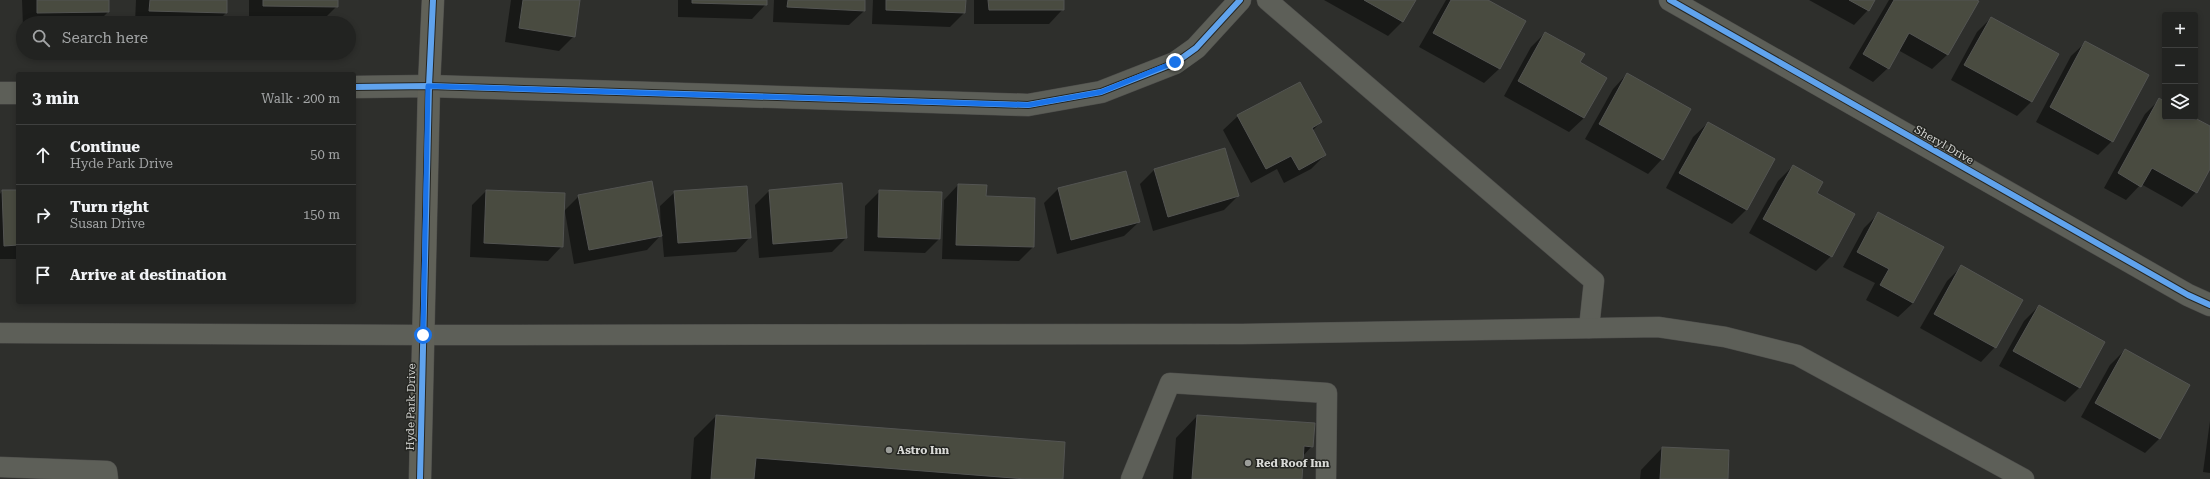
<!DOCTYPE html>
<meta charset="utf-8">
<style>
body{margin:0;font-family:"Roboto Serif",serif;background:#2e2f2e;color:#f1f3f6}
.controls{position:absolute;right:12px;top:12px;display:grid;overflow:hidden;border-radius:4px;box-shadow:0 2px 6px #0003}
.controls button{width:36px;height:36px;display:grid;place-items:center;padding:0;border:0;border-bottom:1px solid #3f403f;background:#222321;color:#f1f3f6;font:20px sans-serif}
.stop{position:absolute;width:12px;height:12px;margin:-9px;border:3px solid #1a73e8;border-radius:50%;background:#fff}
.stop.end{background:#1a73e8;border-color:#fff;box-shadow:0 1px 4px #0008}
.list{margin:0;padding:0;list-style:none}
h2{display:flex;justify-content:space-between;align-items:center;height:52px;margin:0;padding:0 16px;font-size:17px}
h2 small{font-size:13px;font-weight:400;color:#a2a4a5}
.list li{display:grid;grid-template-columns:26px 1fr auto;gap:12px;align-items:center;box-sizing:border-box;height:60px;padding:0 16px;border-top:1px solid #3f403f}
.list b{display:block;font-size:15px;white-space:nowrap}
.list p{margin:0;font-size:13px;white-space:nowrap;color:#a2a4a5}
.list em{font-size:13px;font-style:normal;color:#a2a4a5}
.icon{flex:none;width:22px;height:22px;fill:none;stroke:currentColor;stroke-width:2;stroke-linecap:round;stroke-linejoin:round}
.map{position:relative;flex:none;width:2210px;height:479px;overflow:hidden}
.search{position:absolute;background:#222321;box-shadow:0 2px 6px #0003;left:16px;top:16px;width:340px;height:44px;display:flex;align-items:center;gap:10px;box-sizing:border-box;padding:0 14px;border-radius:22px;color:#a2a4a5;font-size:15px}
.panel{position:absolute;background:#222321;box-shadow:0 2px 6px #0003;left:16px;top:72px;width:340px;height:232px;border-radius:4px}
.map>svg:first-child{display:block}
.shadow{fill:#0007}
.building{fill:#494b40;stroke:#535452}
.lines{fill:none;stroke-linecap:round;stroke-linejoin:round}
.lane-casing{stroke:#4d4d4b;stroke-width:21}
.street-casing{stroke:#4d4d4b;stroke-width:23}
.secondary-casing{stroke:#4d4d4b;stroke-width:23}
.lane{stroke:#5d5f58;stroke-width:20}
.street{stroke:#5d5f58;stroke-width:22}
.secondary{stroke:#606158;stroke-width:22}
.cycleway-casing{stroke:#252622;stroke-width:8}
.cycleway{stroke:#60a3ed;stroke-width:6}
.route{stroke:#1a73e8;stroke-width:5}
.poi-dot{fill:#9c9e9a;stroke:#252622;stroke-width:1.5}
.labels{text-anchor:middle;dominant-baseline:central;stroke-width:3;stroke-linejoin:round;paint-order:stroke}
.street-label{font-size:11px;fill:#d8d9d6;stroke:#252622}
.poi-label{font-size:11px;font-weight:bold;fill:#d8d9d6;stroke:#252622;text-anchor:start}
</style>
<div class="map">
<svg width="2210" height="479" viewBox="0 0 2210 479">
<rect width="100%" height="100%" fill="#2e2f2c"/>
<g class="shadow">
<polygon points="22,0 108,0 108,12 97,23 23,23 23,27"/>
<polygon points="136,0 226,0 226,13 216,23 135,23"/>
<polygon points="249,0 337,0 337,6 322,21 249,20"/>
<polygon points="511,0 579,0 574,36 559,51 505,42"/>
<polygon points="678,0 766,0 766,4 752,19 678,17"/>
<polygon points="774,0 864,0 864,11 849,25 773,22"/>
<polygon points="873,0 965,0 964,13 950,27 872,24"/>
<polygon points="974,0 1063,0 1063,9 1049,24 974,24"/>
<polygon points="1324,0 1414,0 1403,21 1388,36"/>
<polygon points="1446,0 1486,0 1525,22 1499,69 1484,83 1419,47"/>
<polygon points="1809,0 1874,0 1868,10 1854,25"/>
<polygon points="1889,0 1974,0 1977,2 1947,55 1932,69 1898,50 1888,68 1873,82 1849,68"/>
<polygon points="1991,18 2057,55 2031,102 2017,116 1951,80 1977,32"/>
<polygon points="1545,33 1578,63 1606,78 1584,118 1569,132 1504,96 1531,47"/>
<polygon points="2086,42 2112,141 2098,155 2036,122 2071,56"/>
<polygon points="1627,74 1662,159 1648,174 1585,139 1613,89"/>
<polygon points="2159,100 2165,103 2165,117 2191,117 2210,128 2210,167 2196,192 2182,207 2141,184 2126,200 2104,188 2145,114"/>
<polygon points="1238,116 1321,122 1312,131 1325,155 1311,169 1284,183 1277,169 1251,183 1223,130"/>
<polygon points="1708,123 1774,160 1746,210 1732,224 1666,188 1693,137"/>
<polygon points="1793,166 1831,256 1816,271 1749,233 1778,181"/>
<polygon points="1154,170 1238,196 1224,210 1153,231 1140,184"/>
<polygon points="958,185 985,197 1033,247 1019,261 942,259 944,200"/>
<polygon points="1058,189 1139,222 1124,236 1057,254 1044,203"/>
<polygon points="2,191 18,191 18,259 0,259 0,194"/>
<polygon points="486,191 564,211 579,196 661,234 660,206 675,192 750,237 736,252 664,257 662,234 647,250 574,264 565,212 562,246 548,261 470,257 472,205"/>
<polygon points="769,191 846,238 832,252 759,258 755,205"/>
<polygon points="880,191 939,239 925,253 864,251 865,206"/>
<polygon points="1879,213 1942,247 1913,303 1898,317 1866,300 1875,283 1843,267 1864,228"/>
<polygon points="1961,267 1995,347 1981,362 1920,328 1947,281"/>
<polygon points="2039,306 2104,343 2079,388 2065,402 1999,366 2024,321"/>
<polygon points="2125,350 2160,438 2145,453 2081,417 2110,365"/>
<polygon points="716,416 1062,479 691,479 694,438"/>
<polygon points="1197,416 1312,446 1302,457 1301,479 1173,479 1176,438"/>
<polygon points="2210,421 2210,473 2203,472"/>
<polygon points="1662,448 1727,479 1640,479 1641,470"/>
</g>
<g class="building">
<polygon points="37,0 109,0 109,12 37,13"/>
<polygon points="150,0 227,0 227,13 149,11"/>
<polygon points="263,0 338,0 338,7 263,6"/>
<polygon points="523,0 580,0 575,37 519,28"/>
<polygon points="692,0 767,0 767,5 692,3"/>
<polygon points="788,0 865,0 865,11 787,7"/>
<polygon points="886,0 966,0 965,13 886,10"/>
<polygon points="988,0 1064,0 1064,10 989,10"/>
<polygon points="1364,0 1416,0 1403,22"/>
<polygon points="1451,0 1488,0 1526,21 1500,69 1433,33"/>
<polygon points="1849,0 1875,0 1869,11"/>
<polygon points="1894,0 1976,0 1979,1 1948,55 1909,33 1889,69 1863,54"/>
<polygon points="1991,17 2059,54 2032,102 1964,65"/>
<polygon points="1545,32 1585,54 1580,62 1607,78 1584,118 1518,81"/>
<polygon points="2085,41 2149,75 2113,142 2050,107"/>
<polygon points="1627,73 1691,109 1663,160 1599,124"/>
<polygon points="1300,82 1322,122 1312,128 1326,155 1299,170 1291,156 1266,169 1237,115"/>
<polygon points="2159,98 2165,102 2165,117 2193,117 2210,126 2210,169 2197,193 2152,168 2141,187 2118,173"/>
<polygon points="1708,122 1775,159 1747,210 1679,173"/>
<polygon points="1225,148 1239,196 1168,217 1154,169"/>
<polygon points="1793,165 1823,182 1817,193 1855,214 1832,257 1763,219"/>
<polygon points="1126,171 1140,222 1071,240 1058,188"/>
<polygon points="652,181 662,236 589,250 578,195"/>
<polygon points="842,183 847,238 773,244 769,190"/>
<polygon points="958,184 987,185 986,196 1035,198 1034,247 956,245"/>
<polygon points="747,186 751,238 678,243 674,191"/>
<polygon points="2,190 18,190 18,245 4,246"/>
<polygon points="486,190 565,193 563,247 484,243"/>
<polygon points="879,190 942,192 940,239 878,237"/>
<polygon points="1878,212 1944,247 1913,303 1880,285 1889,269 1857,252"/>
<polygon points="1961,265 2023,300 1996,348 1934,314"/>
<polygon points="2039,305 2105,342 2080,388 2013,351"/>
<polygon points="2125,349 2190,385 2160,439 2095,403"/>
<polygon points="716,415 1065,442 1063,479 1026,479 756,458 754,479 711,479"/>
<polygon points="1197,415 1315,423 1313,447 1304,446 1302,479 1192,479"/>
<polygon points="1662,447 1729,450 1728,479 1660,479"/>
</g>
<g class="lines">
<g class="lane-casing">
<g id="lane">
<polyline points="1267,0 1594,281 1589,328"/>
<polyline points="0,333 423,335 1242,334 1658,327 1725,337 1797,355 2024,479"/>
<polyline points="0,467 107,471 108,479"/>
<polyline points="1131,479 1170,383 1327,393 1326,479"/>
</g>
</g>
<g class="street-casing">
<g id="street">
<polyline points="1670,0 2188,295 2210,305"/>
<polyline points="354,87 429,86 1028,105 1101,92 1175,63 1196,48 1240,0"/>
<polyline points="0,93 18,93"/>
</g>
</g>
<g class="secondary-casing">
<polyline id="secondary" points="420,479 429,86 433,0"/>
</g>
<use href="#lane" class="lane"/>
<use href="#street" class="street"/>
<use href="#secondary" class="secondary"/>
<g class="cycleway-casing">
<g id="cycleway">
<polyline points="1670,0 2188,295 2210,305"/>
<polyline points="354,87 429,86 1028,105 1101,92 1175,63 1196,48 1240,0"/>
<polyline points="420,479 429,86 433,0"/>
</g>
</g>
<use href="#cycleway" class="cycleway"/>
</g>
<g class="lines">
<polyline class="route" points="423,335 428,86 1028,105 1101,92 1175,62"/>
</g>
<g class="poi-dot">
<circle cx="889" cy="450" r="4"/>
<circle cx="1248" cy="463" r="4"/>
</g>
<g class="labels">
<g class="street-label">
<text transform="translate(1944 145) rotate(30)">Sheryl Drive</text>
<text transform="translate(411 407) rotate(-89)">Hyde Park Drive</text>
</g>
<g class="poi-label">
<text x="897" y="450">Astro Inn</text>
<text x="1256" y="463">Red Roof Inn</text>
</g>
</g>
</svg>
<div class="controls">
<button>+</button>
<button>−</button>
<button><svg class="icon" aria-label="layers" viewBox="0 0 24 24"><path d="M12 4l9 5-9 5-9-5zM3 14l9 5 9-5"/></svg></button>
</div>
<div class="stop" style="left:423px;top:335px"></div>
<div class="stop end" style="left:1175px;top:62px"></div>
<div class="search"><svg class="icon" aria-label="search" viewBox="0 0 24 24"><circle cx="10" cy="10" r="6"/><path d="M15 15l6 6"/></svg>Search here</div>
<section class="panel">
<h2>3 min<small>Walk · 200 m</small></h2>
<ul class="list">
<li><svg class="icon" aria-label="ahead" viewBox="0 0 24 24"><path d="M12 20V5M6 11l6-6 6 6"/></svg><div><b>Continue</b><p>Hyde Park Drive</p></div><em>50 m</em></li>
<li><svg class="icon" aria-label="right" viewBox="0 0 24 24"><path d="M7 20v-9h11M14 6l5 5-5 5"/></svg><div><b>Turn right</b><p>Susan Drive</p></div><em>150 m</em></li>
<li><svg class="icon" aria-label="arrive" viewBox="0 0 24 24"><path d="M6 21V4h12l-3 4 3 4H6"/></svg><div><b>Arrive at destination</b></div></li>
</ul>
</section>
</div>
